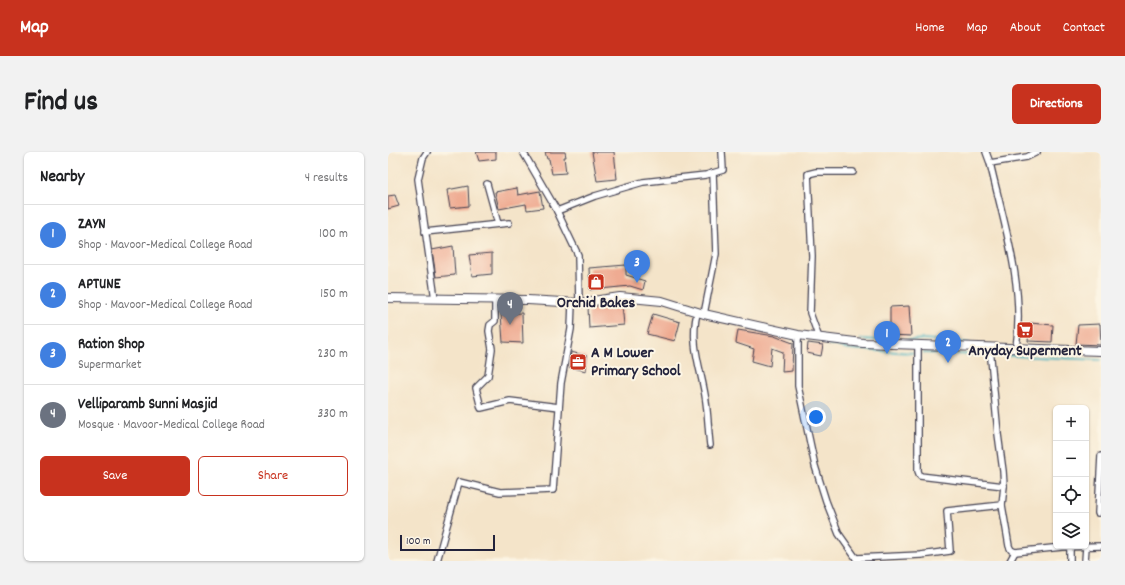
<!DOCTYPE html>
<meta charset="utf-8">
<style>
body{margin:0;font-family:Dekko,sans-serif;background:#f2f2f2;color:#202124}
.controls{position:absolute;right:12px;bottom:12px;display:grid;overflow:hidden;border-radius:6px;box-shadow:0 1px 3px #0004}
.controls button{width:36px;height:36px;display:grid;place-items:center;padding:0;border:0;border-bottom:1px solid #e0e0e0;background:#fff;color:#202124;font:20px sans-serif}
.scale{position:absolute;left:12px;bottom:10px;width:95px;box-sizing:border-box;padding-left:4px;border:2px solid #22223b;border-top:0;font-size:11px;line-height:14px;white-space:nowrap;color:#22223b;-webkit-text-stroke:3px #fcf5e5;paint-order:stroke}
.you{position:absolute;left:428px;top:265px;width:14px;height:14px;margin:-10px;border:3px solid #fff;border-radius:50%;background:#1a73e8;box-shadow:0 0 0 6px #1a73e833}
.badge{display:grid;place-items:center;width:26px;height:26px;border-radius:50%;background:#c8321e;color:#fff;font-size:13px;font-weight:700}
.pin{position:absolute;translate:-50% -33px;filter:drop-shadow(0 1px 2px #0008)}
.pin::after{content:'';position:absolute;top:21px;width:14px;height:12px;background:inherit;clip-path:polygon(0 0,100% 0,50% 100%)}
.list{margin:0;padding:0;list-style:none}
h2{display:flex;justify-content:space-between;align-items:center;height:52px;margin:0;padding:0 16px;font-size:17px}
h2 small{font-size:13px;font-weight:400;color:#757577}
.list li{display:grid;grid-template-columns:26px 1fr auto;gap:12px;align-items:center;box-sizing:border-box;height:60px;padding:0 16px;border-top:1px solid #e0e0e0}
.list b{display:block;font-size:15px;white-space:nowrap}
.list p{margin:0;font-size:13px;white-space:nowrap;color:#757577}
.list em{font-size:13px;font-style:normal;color:#757577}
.actions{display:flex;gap:8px;padding:12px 16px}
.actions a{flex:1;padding:9px 0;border:1px solid #c8321e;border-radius:6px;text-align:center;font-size:14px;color:#c8321e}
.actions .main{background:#c8321e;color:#fff}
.icon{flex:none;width:22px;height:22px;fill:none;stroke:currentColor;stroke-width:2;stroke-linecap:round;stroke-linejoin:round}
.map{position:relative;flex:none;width:713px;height:409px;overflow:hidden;border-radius:6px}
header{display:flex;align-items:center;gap:24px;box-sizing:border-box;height:56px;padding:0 20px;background:#c8321e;color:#fff}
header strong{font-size:19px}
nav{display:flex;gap:22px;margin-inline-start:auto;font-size:14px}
.intro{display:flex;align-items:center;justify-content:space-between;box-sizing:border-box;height:96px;padding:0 24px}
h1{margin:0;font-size:28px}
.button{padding:10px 18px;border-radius:6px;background:#c8321e;color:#fff;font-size:14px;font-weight:700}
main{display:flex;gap:24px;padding:0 24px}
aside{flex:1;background:#fff;border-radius:6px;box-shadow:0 1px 3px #0004}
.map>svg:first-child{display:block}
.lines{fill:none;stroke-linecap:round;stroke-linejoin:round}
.stream{stroke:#46b4c1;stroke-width:2}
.building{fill:#efab92}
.minor-casing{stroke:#423f50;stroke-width:8}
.secondary-casing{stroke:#423f50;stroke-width:10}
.minor{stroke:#fff;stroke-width:5.5}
.secondary{stroke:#fff;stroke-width:8}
.labels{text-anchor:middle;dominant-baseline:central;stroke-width:4;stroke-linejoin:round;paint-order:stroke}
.poi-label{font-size:16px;font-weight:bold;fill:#22223b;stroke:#fcf5e5}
</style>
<header>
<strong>Map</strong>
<nav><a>Home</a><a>Map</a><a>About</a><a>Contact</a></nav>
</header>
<div class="intro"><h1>Find us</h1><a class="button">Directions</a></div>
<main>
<aside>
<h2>Nearby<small>4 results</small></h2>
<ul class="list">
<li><span class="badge" style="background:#3f7fe0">1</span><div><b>ZAYN</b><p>Shop · Mavoor-Medical College Road</p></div><em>100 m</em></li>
<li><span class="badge" style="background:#3f7fe0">2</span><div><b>APTUNE</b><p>Shop · Mavoor-Medical College Road</p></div><em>150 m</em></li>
<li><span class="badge" style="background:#3f7fe0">3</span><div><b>Ration Shop</b><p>Supermarket</p></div><em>230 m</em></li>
<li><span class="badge" style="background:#6b7280">4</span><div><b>Velliparamb Sunni Masjid</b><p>Mosque · Mavoor-Medical College Road</p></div><em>330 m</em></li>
</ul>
<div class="actions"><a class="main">Save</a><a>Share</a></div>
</aside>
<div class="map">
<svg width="713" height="409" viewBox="0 0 713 409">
<rect width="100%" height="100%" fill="#fcf5e5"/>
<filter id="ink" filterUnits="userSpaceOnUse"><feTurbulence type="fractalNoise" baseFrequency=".025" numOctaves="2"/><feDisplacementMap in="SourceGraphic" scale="8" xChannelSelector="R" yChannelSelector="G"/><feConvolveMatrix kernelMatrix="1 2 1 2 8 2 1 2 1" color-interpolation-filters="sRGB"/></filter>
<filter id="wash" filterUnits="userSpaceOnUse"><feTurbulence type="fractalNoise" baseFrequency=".012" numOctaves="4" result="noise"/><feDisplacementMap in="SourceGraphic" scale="16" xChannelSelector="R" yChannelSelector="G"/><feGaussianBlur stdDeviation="0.9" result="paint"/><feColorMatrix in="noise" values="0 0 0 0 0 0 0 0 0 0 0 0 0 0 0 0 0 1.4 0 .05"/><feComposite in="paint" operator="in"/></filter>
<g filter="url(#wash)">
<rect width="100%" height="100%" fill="#f4e4c9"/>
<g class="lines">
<g class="stream">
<polyline points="473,187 490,188"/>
<polyline points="516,189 536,187 581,191"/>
<polyline points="440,192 461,197 525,201"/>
<polyline points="536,201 597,203"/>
<polyline points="609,203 713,208"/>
</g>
</g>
<g id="blocks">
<g class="building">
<polygon points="88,0 108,0 108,7 91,9"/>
<polygon points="157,0 177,0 178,5 176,5 178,21 164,22 161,7 159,7"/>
<polygon points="204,0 226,0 229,27 209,29"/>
<polygon points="80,34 81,54 62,56 59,38"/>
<polygon points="129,36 130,43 152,39 155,56 139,58 138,52 111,57 107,40"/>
<polygon points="7,43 11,54 0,57 0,44"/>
<polygon points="65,94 67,123 48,125 44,98"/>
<polygon points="104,101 104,122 84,124 81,103"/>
<polygon points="238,113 238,123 257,129 255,138 242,134 202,138 201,116"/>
<polygon points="234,152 236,173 201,176 200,155"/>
<polygon points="521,154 523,184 502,183 502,155"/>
<polygon points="134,161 135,191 115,190 113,162"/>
<polygon points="265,162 292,170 287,189 259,182"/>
<polygon points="642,171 665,173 664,190 640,189"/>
<polygon points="712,172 713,193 688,192 690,173"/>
<polygon points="350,178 386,184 405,191 404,219 394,220 395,200 384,196 382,214 364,209 366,197 348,191"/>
<polygon points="420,191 435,193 433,204 419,201"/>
<polygon points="183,200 199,204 198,219 181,215"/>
</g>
</g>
</g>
<g filter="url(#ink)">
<use href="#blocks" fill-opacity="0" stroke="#423f50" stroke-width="1"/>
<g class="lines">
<g class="minor-casing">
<g id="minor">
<polyline points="39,0 35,6 30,27 47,147"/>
<polyline points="135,0 168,57 190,103 191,151"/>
<path d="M598 0 602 11C616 72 637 134 628 196"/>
<polyline points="602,11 639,5 649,0"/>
<polyline points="99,32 110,72"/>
<polyline points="169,59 207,44 255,30 318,23 335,18 334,0"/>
<polyline points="37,80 121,71"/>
<polyline points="107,148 107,169 102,173 101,179 104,197 100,224 88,236 93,256 122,249 171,255"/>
<path d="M309 161C302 191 312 214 317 243 320 260 320 276 322 293"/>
<polyline points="316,162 328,102 325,21"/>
<polyline points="410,183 410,234 427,314 438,349 451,382 470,409"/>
<polyline points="431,186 422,161 424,104 420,22 428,20 465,20"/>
<polyline points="530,193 530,319 532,324 616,334"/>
<polyline points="602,196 610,282 615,319 616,334 614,353 621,394 623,398 627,400 674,395 713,394"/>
<polyline points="710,361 713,304"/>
<polyline points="468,406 533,403 562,399 559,359 614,353"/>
<polyline points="49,409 71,330 112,340 165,338 173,231 183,177 184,151"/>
<polyline points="622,409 627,400"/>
<polyline points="682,409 682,395"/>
<polyline points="697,409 698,395"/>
</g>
</g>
<g class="secondary-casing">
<polyline id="secondary" points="0,146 140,148 191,151 232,145 274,149 316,162 410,183 475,191 713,199"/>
</g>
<use href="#minor" class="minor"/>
<use href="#secondary" class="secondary"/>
</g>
</g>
<defs>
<g id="shop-square" transform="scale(0.9)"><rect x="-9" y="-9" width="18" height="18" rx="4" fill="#c8321e" stroke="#fcf5e5"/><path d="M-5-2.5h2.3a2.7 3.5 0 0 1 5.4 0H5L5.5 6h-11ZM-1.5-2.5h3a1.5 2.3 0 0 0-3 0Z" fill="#fff"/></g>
<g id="supermarket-square" transform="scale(0.9)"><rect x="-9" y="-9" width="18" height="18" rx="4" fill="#c8321e" stroke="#fcf5e5"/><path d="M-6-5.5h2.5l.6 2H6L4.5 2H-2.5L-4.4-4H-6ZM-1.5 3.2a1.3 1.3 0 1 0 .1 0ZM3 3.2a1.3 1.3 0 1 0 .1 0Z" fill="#fff"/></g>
<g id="office-square" transform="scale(0.9)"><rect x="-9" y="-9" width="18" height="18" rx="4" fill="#c8321e" stroke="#fcf5e5"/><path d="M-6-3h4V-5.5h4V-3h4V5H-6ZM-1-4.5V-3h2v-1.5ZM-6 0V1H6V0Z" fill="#fff"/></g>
</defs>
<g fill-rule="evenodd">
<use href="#shop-square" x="208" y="130"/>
<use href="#supermarket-square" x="637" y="178"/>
<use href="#office-square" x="190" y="210"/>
</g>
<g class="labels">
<g class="poi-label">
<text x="208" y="151">Orchid Bakes</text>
<text x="637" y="199">Anyday Superment</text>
<text x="203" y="201" text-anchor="start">A M Lower<tspan x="203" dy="18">Primary School</tspan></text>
</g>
</g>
</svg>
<div class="controls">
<button>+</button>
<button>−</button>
<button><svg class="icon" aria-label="locate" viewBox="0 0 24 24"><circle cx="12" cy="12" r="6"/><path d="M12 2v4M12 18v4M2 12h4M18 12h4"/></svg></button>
<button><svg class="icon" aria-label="layers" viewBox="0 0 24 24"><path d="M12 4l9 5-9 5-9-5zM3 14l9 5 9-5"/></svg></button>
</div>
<div class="scale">100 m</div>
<div class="you"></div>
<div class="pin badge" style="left:499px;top:202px;background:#3f7fe0">1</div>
<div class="pin badge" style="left:560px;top:211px;background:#3f7fe0">2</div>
<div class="pin badge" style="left:249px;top:131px;background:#3f7fe0">3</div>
<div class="pin badge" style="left:122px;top:173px;background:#6b7280">4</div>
</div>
</main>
